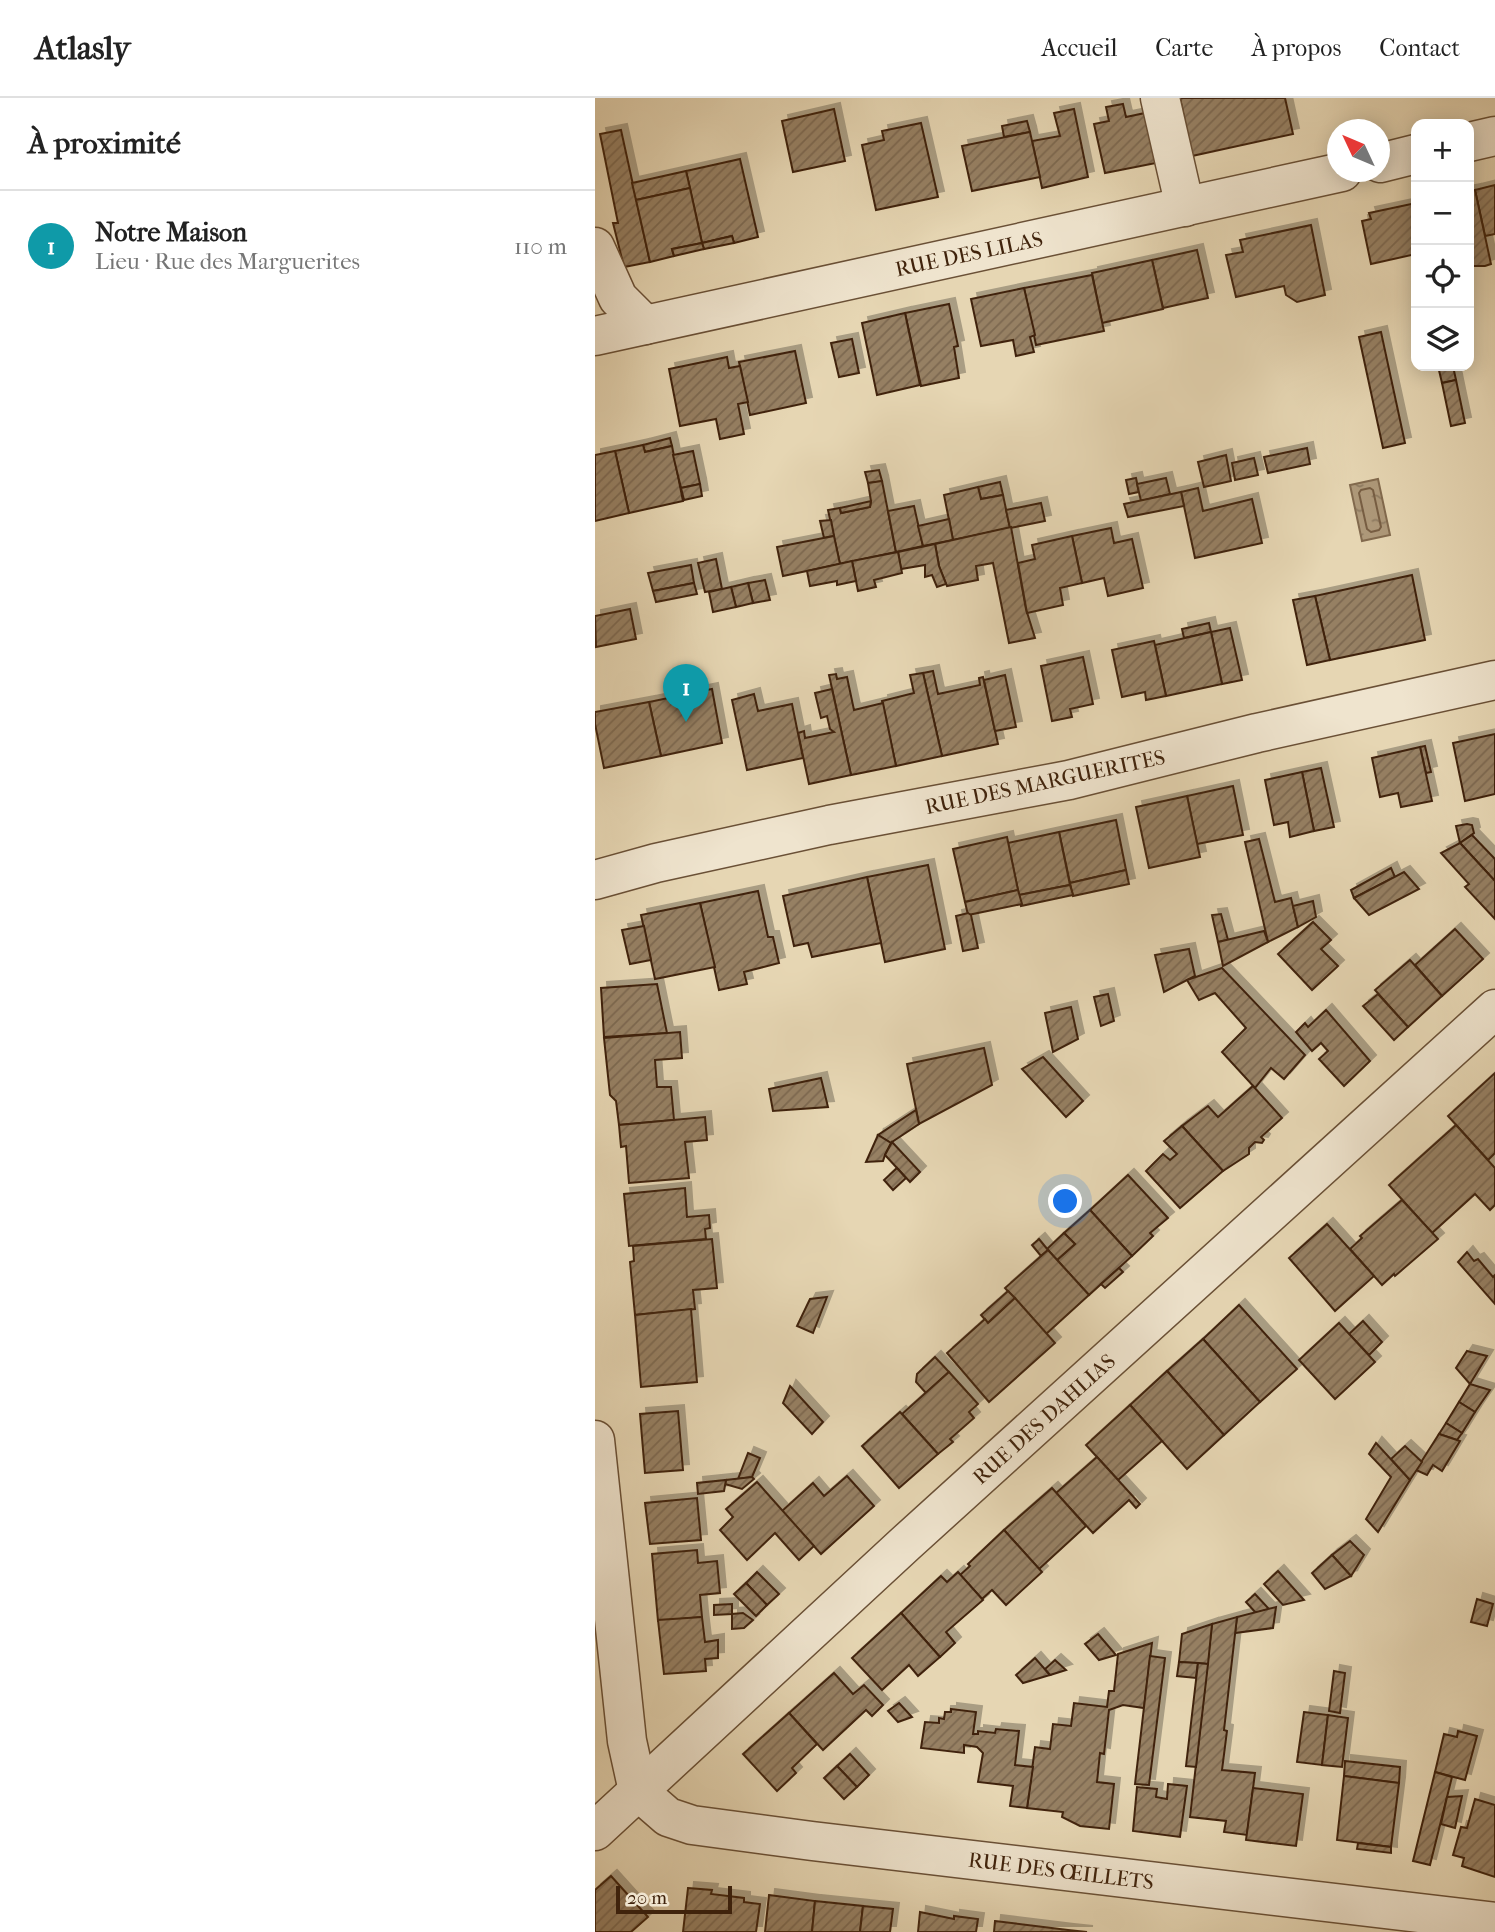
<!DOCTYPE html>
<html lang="fr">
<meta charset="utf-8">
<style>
body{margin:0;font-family:"IM FELL French Canon",serif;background:#f2f2f2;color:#222}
.controls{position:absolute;right:21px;top:21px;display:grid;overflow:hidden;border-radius:14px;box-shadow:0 4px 18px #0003}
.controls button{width:63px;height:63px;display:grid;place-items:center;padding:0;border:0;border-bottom:2px solid #e0e0e0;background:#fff;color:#222;font:35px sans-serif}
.compass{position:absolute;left:732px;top:21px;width:63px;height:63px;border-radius:50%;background:#fff;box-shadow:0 4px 18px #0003;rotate:314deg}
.scale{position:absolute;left:21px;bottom:18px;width:116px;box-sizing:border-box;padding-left:7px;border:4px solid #40230c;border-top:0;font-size:19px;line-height:24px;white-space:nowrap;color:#40230c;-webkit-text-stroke:5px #efe4ce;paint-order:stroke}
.you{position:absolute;left:471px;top:1104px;width:24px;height:24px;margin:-18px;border:5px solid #fff;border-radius:50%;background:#1a73e8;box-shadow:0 0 0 10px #1a73e833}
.badge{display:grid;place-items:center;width:46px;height:46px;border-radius:50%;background:#2563eb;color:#fff;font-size:23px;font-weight:700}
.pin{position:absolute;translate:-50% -58px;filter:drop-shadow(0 2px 4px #0008)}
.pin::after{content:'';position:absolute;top:37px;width:24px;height:21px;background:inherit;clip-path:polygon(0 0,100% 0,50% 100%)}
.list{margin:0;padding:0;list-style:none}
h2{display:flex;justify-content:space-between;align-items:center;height:91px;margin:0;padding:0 28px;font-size:30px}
h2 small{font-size:23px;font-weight:400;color:#767676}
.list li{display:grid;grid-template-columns:46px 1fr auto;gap:21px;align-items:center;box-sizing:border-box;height:112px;padding:0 28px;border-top:2px solid #e0e0e0}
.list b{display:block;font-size:26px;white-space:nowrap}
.list p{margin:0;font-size:23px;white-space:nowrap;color:#767676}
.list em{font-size:23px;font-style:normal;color:#767676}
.icon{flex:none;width:38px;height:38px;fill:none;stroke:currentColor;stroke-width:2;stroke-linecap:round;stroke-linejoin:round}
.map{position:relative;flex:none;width:900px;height:1834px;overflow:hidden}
header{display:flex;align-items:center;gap:42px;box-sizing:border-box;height:98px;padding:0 35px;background:#fff;border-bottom:2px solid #e0e0e0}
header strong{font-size:33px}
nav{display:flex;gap:38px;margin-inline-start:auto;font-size:24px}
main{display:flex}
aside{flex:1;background:#fff}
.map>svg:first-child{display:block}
.water{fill:url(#water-ripples);stroke:#826a4e;stroke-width:2}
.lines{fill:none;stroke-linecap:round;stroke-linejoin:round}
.shore{stroke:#775e43;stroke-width:2}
.building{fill:url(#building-hatch);stroke:#40230c;stroke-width:2;filter:url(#shadow)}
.minor-casing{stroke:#6a5036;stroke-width:41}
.minor{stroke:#efe4ce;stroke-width:38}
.labels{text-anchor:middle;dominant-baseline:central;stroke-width:6;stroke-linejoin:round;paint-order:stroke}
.street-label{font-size:21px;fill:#40230c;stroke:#efe4ce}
</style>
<header>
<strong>Atlasly</strong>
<nav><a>Accueil</a><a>Carte</a><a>À propos</a><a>Contact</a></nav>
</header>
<main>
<aside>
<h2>À proximité<small></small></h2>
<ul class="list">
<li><span class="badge" style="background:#0f9aa8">1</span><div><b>Notre Maison</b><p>Lieu · Rue des Marguerites</p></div><em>110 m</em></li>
</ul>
</aside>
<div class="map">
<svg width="900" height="1834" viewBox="0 0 900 1834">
<defs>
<pattern id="water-ripples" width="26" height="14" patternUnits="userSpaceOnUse" patternTransform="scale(1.75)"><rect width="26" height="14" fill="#ae997a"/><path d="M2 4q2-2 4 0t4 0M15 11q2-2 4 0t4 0" fill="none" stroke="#8f7c62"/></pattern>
<pattern id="building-hatch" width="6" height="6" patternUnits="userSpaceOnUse" patternTransform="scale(1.75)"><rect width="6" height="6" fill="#968063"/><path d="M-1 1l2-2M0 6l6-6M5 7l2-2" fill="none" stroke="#7c6850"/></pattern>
<filter id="shadow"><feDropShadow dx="6" dy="-6" stdDeviation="0" flood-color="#0004"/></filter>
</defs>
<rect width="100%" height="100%" fill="#e6d6b3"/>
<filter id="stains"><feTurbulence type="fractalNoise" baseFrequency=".00286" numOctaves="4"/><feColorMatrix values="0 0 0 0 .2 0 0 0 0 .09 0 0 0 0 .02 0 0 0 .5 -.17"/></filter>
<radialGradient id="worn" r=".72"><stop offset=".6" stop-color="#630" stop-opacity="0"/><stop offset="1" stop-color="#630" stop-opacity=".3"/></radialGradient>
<polygon class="water" points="783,381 795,437 767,443 755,387"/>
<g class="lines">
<polygon class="shore" points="775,390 778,392 786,429 784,432 776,434 772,431 764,395 766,392"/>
</g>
<g class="building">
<polygon points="585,0 690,0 698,36 597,58"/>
<polygon points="528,6 531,19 550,15 561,65 510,75 499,26 514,23 511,9"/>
<polygon points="239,11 250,63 198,74 187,23"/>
<polygon points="479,11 493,79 447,90 437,43 465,38 459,15"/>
<polygon points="432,23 435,34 409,39 407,28"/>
<polygon points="326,25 343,99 281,112 267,47 289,42 287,33"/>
<polygon points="26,32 55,164 29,169 18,125 23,125 5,36"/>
<polygon points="435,34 445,79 377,93 367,48"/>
<polygon points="145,61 163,139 139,145 137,138 107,145 91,73"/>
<polygon points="91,73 95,90 41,102 37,85"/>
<polygon points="900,87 900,136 890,138 880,92"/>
<polygon points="95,90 107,145 77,151 79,158 55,164 41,102"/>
<polygon points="880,92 896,166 890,168 874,168 874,93"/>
<polygon points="821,105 821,156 776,166 767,123 776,121 774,115"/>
<polygon points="716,127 730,197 702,204 691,197 689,188 641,199 631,157 648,154 645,142"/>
<polygon points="137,138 139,145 109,151 107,145"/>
<polygon points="107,145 109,151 79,158 77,151"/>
<polygon points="602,152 613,200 568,210 557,162"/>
<polygon points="557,162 568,211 507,225 497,175"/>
<polygon points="497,177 509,233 441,247 429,190"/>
<polygon points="429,190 440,237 435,239 439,254 421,258 418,242 386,248 376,201"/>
<polygon points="354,206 363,248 359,249 364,280 326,288 310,215"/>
<polygon points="310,215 325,287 282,297 267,225"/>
<polygon points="786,234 810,345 788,350 764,239"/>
<polygon points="257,241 264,275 244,279 236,245"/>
<polygon points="200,253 211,305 155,317 144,264"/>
<polygon points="132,259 134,270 145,268 153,304 143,306 149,336 125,341 121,321 85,328 74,271"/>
<polygon points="843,268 858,268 861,282 847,285"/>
<polygon points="861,282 870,325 856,328 847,285"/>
<polygon points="75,340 77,348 50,354 48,347"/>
<polygon points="48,347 50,354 77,348 88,403 34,415 20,353"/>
<polygon points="712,350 715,366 673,375 669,359"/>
<polygon points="20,353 34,415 0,423 0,357"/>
<polygon points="98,353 105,386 86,390 78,357"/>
<polygon points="631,357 636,383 609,389 603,364"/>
<polygon points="659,360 663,377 640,382 637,365"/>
<polygon points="284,372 287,383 273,385 270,374"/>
<polygon points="541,380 544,394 534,396 531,382"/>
<polygon points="571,380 575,396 546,403 542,386"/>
<polygon points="287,383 301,454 245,466 233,412 245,410 246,415 275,409 276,403 273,385"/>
<polygon points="405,384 408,397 386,401 383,389"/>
<polygon points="105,386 107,398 89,402 86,390"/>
<polygon points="383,389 386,401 408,397 415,430 358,442 349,397"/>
<polygon points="603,390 608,413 657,401 667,445 600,460 586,394"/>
<polygon points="586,394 589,408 533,419 529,406"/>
<polygon points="276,403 275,409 246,415 245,410"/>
<polygon points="446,405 450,423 415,430 411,412"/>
<polygon points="319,408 328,448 301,454 293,413"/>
<polygon points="354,421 358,442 328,448 323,428"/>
<polygon points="236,422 239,438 229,440 225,423"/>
<polygon points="416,429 431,511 440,540 414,545 398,465 381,468 383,482 352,488 344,468 340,446"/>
<polygon points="516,430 519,445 537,441 548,490 513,498 509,480 487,485 477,438"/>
<polygon points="239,438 245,466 188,478 182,449"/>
<polygon points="477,438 487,485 465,490 468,507 432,515 423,465 440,461 437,447"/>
<polygon points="340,446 344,468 351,486 342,489 337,477 330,479 330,467 306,471 303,454"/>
<polygon points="303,454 307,475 279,482 281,489 263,493 257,463"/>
<polygon points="121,461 127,491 110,494 103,465"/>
<polygon points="257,463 261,483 242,487 242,483 215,488 212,473"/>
<polygon points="96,467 99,485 58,493 53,475"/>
<polygon points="817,477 830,542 735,562 720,498"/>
<polygon points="170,482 175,502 158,505 153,485"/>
<polygon points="99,485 102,496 61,504 58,493"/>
<polygon points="153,485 158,505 141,509 136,489"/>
<polygon points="136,489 141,509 118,514 114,494"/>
<polygon points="720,498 735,562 712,567 698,502"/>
<polygon points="35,511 41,541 1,549 0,518"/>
<polygon points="614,525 616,534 589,540 587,531"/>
<polygon points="635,530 647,582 627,586 616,534"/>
<polygon points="616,534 627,586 571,598 560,547"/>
<polygon points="559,543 571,598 551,602 550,594 527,599 517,552"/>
<polygon points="488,559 498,606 475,611 477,619 457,623 446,568"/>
<polygon points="338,573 343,596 385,587 384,580 388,579 403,646 347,658 328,575"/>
<polygon points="328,575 347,658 301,668 287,603 319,595 315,577"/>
<polygon points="241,576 242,581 252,579 259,612 288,605 301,668 256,677 234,577"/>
<polygon points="410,577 421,629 400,633 389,582"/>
<polygon points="117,591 127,645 66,658 54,604"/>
<polygon points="237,591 256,677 214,686 203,635 209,633 210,640 239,634 235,631 232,618 226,620 220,595"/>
<polygon points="159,596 163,613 197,606 208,660 152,672 137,602"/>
<polygon points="54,604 66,658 9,670 0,626 0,614"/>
<polygon points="900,636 900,696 870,703 858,645"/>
<polygon points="830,648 836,674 831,675 825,649"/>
<polygon points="825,649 837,703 806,709 803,695 785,699 777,660"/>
<polygon points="726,670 739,729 719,733 707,674"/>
<polygon points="707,674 719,733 695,739 693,724 679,727 670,682"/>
<polygon points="638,688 648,737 602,746 592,698"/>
<polygon points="592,698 605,759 554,770 541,709"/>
<polygon points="521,722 531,772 475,785 464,734"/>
<polygon points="872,726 877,727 879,735 865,745 861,728"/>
<polygon points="464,734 475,787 424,797 413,745"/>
<polygon points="877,737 900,761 900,783 865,745"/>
<polygon points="412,739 423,792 370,804 358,751"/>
<polygon points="664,741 680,804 696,800 703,829 673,844 650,744"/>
<polygon points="865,745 900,783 900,821 870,789 874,786 846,755"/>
<polygon points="333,767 350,851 290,864 272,779"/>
<polygon points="796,770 800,779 759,800 756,792"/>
<polygon points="531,772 534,786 478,798 475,785"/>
<polygon points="809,774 824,791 774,817 759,800"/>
<polygon points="272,779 286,845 217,859 213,845 199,848 188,798"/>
<polygon points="475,787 478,797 426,808 424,797"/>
<polygon points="423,792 427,806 373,817 370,804"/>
<polygon points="163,793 173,839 178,839 184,865 149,874 152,886 124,892 105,805"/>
<polygon points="718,803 721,819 703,829 698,808"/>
<polygon points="105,805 120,869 60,881 46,817"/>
<polygon points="373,815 376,817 383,850 368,853 361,818"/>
<polygon points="626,816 633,842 623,844 617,817"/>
<polygon points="718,824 736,842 726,851 743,868 717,892 683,856"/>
<polygon points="49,828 56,862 35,866 27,832"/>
<polygon points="860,831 888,861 847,898 820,867"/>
<polygon points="669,833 673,844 628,868 623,844"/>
<polygon points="594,851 600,878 569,894 560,857"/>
<polygon points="815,862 847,898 813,929 780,892"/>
<polygon points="627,870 710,957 689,981 676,970 660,990 627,954 651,930 620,895 604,902 592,882"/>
<polygon points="62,886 72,935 9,939 6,890"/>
<polygon points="513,896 519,923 506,928 499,899"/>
<polygon points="783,896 813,929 799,942 768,908"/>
<polygon points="476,909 483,941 458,954 450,915"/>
<polygon points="731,912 775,963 749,988 724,961 733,953 726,945 717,953 701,934 710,925 713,929"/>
<polygon points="85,934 87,960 60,962 62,989 76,989 79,1022 24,1027 21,1003 15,997 9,940"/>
<polygon points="389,950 397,987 324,1026 312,966"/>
<polygon points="448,959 488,1003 471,1019 427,971"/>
<polygon points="900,975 900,1055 893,1062 853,1018"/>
<polygon points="226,980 233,1009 178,1013 174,991"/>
<polygon points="658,988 687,1020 666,1039 669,1042 667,1045 660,1044 654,1050 654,1056 628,1073 587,1028 613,1008 623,1019"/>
<polygon points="321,1012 324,1026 297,1044 296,1045 283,1037"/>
<polygon points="110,1019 112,1042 90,1044 94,1080 34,1085 31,1048 26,1049 24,1027"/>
<polygon points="861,1027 900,1070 900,1107 895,1112 880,1096 837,1135 794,1087"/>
<polygon points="587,1028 628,1073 585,1110 551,1073 568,1056 575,1062 582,1056 569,1043"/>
<polygon points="283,1037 296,1045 290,1057 288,1063 271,1064"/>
<polygon points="297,1044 325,1074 315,1084 290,1057"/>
<polygon points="302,1070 311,1080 298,1092 289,1082"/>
<polygon points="533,1077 573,1120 555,1135 558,1138 537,1158 495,1112"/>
<polygon points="90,1090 92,1119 114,1117 115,1130 110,1131 111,1141 34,1148 29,1096"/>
<polygon points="807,1102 843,1141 800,1178 799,1176 787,1187 755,1151 767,1140 765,1138"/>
<polygon points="495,1112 537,1158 494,1197 462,1162 480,1146 469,1135"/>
<polygon points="732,1126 779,1178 740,1213 694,1160"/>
<polygon points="469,1135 480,1146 462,1162 452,1151"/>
<polygon points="117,1141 122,1190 98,1192 100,1211 40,1217 35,1164 39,1163 38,1148"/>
<polygon points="444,1141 453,1152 446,1158 437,1147"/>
<polygon points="453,1152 494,1197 451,1236 410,1190"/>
<polygon points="872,1154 879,1163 883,1161 898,1179 900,1177 900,1206 863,1164"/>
<polygon points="524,1170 528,1174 510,1190 506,1186"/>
<polygon points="413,1193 420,1200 393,1225 386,1217"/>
<polygon points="232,1199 218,1235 202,1228 215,1201"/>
<polygon points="420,1200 460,1245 394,1304 352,1255 390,1221 393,1225"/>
<polygon points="644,1207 702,1271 665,1304 608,1241"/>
<polygon points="96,1211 102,1284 46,1289 40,1217"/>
<polygon points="768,1223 787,1244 774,1257 754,1236"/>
<polygon points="744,1225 780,1264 740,1301 704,1262"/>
<polygon points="608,1241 665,1304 629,1337 572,1273"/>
<polygon points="872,1253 892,1258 875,1286 861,1270"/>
<polygon points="340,1259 354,1274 331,1295 321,1284 322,1276"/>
<polygon points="572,1273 629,1337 592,1371 535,1307"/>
<polygon points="354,1274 383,1306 374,1314 379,1320 355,1341 358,1344 343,1356 307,1316"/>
<polygon points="875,1286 895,1292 880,1314 864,1304"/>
<polygon points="195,1288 228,1324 217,1336 188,1305"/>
<polygon points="864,1304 880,1314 867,1335 851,1325"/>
<polygon points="535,1307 567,1343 523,1382 491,1347"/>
<polygon points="83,1313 88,1372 50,1375 45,1316"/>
<polygon points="305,1314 343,1356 304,1390 267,1348"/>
<polygon points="851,1325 867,1335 862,1342 844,1336"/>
<polygon points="844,1336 865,1343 847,1373 838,1367 832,1377 821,1372"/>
<polygon points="781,1345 815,1382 783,1434 771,1421 796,1379 774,1356"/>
<polygon points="810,1348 827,1364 815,1382 796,1361"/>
<polygon points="153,1355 165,1360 157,1379 143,1381"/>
<polygon points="502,1359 545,1406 541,1410 534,1402 498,1435 461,1395"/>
<polygon points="252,1378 279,1408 226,1456 187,1413 218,1385 229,1398"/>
<polygon points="157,1379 159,1381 147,1391 130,1386 131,1382"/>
<polygon points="131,1382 129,1393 103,1396 102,1385"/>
<polygon points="162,1384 219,1448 204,1462 180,1435 152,1462 125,1432 138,1419 131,1411"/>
<polygon points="457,1390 491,1428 444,1471 409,1432"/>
<polygon points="102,1400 106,1442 55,1446 50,1405"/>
<polygon points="409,1432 447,1474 411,1507 397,1492 387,1501 365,1477 375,1468 373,1466"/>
<polygon points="755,1443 769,1457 756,1478 737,1457"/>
<polygon points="102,1452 103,1465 122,1463 125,1495 105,1497 107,1519 63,1523 57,1456"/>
<polygon points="737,1457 756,1478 730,1491 717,1475"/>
<polygon points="683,1473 709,1502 688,1507 669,1486"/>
<polygon points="162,1474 184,1496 172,1507 151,1485"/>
<polygon points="363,1474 388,1502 351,1534 360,1545 345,1559 306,1515 346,1478 352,1484"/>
<polygon points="151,1485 172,1507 161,1518 139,1496"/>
<polygon points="660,1496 674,1511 661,1515 651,1504"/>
<polygon points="882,1501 898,1506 892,1528 876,1524"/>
<polygon points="137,1506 137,1516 119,1517 119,1507"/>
<polygon points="681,1509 678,1530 640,1535 642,1519"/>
<polygon points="148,1515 158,1522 149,1530 137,1531 137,1516"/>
<polygon points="306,1515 345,1559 323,1578 314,1567 287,1592 257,1560"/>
<polygon points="107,1519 110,1544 123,1542 123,1560 110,1561 111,1573 69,1576 63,1522"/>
<polygon points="642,1519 629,1632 632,1633 627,1672 660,1675 652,1737 629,1734 631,1723 595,1719 617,1526"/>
<polygon points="617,1526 613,1566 584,1564 587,1536"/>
<polygon points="503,1536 521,1557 504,1562 490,1546"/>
<polygon points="557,1545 549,1610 528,1607 514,1612 509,1656 505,1655 502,1684 519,1686 514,1731 485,1728 467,1719 468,1714 432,1710 440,1649 455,1651 458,1626 476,1628 479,1605 512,1609 514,1593 519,1593 523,1556"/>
<polygon points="555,1558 570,1560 554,1687 540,1686"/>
<polygon points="440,1560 455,1577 428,1585 421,1577"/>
<polygon points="460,1562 471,1572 455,1577 450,1571"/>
<polygon points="584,1564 603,1565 601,1580 582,1578"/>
<polygon points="603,1565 613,1566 601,1669 591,1668"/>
<polygon points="739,1573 750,1575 745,1615 734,1613"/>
<polygon points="239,1575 258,1596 269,1587 288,1607 277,1618 271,1612 228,1652 194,1615"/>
<polygon points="304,1605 317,1619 303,1624 293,1613"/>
<polygon points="356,1611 381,1614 378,1636 383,1636 383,1633 400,1635 401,1631 424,1633 420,1667 438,1669 432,1710 415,1708 418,1688 383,1684 388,1655 382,1649 369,1647 369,1655 326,1650 330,1624 344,1625 344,1620 349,1621 350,1614 356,1614"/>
<polygon points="709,1614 733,1617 727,1667 702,1664"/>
<polygon points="194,1615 222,1646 197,1670 201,1675 182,1693 148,1656"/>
<polygon points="733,1617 753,1620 747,1669 727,1667"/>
<polygon points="863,1633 882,1638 870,1682 840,1674 849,1636 862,1639"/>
<polygon points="255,1656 274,1677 262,1689 242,1668"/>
<polygon points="750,1663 805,1669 804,1685 749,1678"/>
<polygon points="242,1668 262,1689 249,1701 229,1680"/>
<polygon points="840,1674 857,1679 835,1767 818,1763"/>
<polygon points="749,1678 804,1685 796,1749 742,1742"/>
<polygon points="573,1686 592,1688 585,1739 538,1733 542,1689 562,1691 561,1699 572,1701"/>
<polygon points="658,1690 708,1696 701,1748 651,1742"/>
<polygon points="867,1698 860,1730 846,1726 852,1699"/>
<polygon points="880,1701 900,1707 900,1779 867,1768 869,1760 858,1757 866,1729 872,1730"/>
<polygon points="763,1745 796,1749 796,1755 762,1751"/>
<polygon points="16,1778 53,1819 36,1834 0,1834 0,1792"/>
<polygon points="93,1790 117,1792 116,1796 149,1800 149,1804 165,1806 161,1834 88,1834"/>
<polygon points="174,1797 220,1803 217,1834 170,1834"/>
<polygon points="220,1803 268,1808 265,1834 217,1834"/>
<polygon points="268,1808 298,1811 295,1834 265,1834"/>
<polygon points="325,1814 359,1821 359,1818 383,1821 381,1834 323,1834"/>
<polygon points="400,1823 473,1832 492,1834 399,1834"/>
</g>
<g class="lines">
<g class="minor-casing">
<g id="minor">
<polyline points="565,0 590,109"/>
<polyline points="874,44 900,38"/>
<polyline points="785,65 821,56"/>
<polyline points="0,149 23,200 50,227"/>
<polyline points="0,238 747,74"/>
<polyline points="0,782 61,765 234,727 474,682 662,635 900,582"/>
<polyline points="0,1342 32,1643 43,1693"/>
<polyline points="43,1693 73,1719 97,1727 217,1743 900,1824"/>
<polyline points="0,1733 310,1446 900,911"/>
</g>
</g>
<use href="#minor" class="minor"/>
</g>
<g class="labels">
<g class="street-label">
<text transform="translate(374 156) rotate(-12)">RUE DES LILAS</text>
<text transform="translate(450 684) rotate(-12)">RUE DES MARGUERITES</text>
<text transform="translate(449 1321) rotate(-42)">RUE DES DAHLIAS</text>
<text transform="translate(466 1773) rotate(7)">RUE DES ŒILLETS</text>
</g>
</g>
<rect width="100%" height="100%" filter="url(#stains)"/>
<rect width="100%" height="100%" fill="url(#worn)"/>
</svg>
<div class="controls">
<button>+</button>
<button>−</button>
<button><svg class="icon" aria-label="locate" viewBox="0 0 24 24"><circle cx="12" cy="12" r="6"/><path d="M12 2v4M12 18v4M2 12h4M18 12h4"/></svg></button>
<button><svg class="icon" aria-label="layers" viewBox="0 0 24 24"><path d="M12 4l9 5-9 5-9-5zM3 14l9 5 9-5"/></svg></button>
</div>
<svg class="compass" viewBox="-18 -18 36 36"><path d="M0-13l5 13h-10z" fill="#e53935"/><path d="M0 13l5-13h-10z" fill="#767676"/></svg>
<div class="scale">20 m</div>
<div class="you"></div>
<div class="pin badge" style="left:91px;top:624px;background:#0f9aa8">1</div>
</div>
</main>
